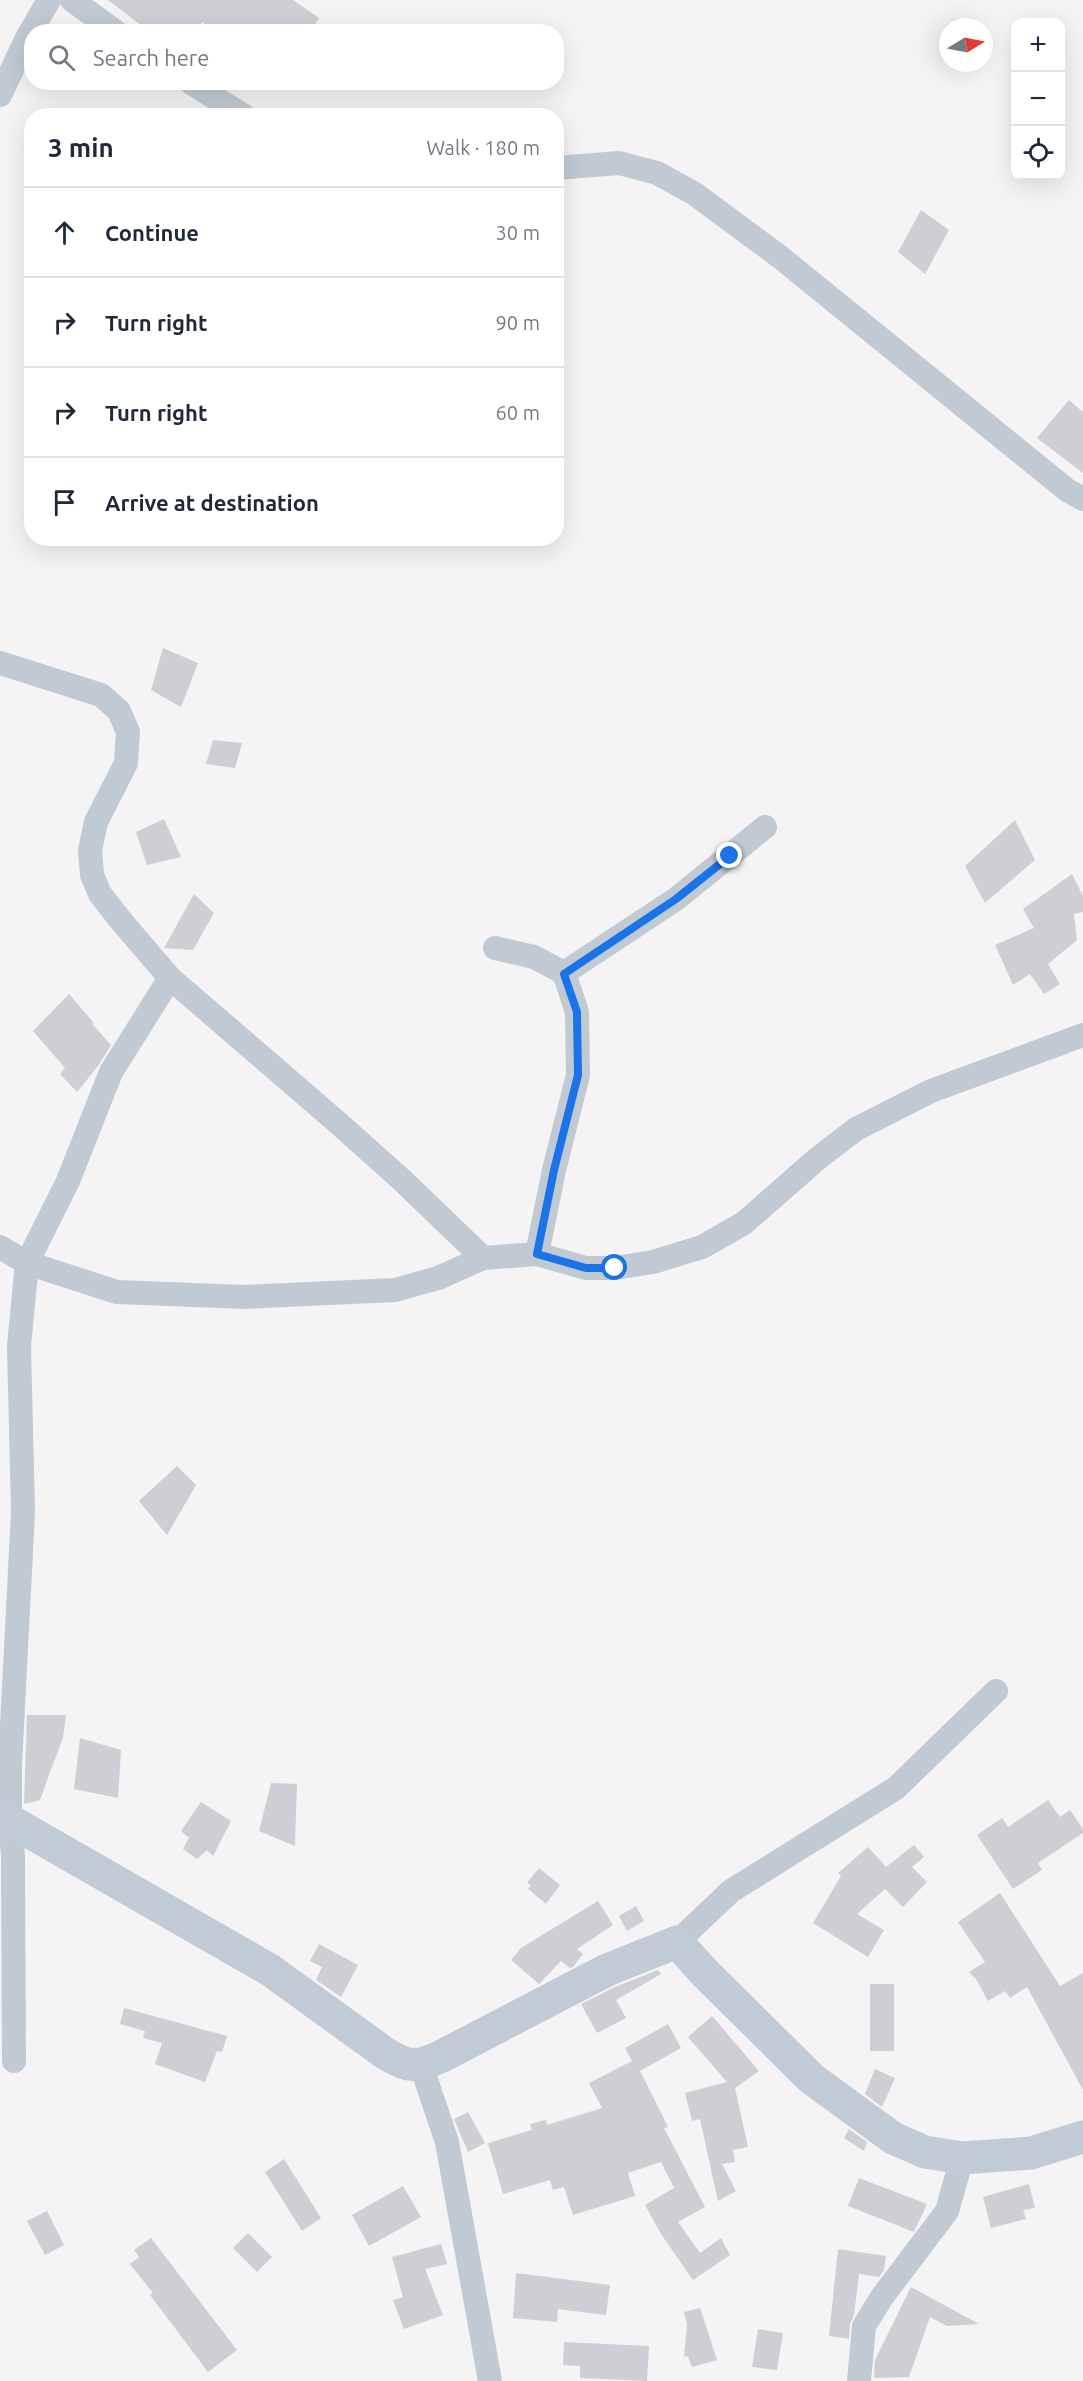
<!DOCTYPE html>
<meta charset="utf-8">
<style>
body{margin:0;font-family:Ubuntu,sans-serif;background:#f6f6f7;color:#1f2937}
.controls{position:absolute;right:18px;top:18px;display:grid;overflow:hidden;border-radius:12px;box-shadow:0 6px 24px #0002}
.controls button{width:54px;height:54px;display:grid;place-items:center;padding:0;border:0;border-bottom:2px solid #e0e1e3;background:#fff;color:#1f2937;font:30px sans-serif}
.compass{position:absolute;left:939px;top:18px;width:54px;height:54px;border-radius:50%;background:#fff;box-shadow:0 6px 24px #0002;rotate:80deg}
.stop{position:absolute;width:18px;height:18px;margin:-14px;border:4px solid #1a73e8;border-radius:50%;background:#fff}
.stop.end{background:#1a73e8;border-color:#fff;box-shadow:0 2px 6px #0008}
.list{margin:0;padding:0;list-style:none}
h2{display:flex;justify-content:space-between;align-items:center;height:78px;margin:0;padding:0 24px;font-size:26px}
h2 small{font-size:20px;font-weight:400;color:#747a83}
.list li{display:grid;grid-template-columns:39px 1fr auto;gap:18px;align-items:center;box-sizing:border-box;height:90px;padding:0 24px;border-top:2px solid #e0e1e3}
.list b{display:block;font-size:22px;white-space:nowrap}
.list em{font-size:20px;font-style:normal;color:#747a83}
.icon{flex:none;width:33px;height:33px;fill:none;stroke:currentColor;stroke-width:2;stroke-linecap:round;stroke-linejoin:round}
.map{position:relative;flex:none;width:1083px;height:2381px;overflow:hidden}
.search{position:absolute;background:#fff;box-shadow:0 6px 24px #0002;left:24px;top:24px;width:540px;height:66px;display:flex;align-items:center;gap:15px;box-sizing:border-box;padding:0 21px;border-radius:24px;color:#747a83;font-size:22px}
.panel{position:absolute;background:#fff;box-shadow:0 6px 24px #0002;left:24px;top:108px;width:540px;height:438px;border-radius:24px}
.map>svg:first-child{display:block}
.building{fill:#cdcfd5}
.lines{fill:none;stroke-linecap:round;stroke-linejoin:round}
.street{stroke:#c1cad2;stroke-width:24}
.secondary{stroke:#c1cbd6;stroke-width:33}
.route{stroke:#1a73e8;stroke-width:8}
</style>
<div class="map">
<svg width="1083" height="2381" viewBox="0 0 1083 2381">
<rect width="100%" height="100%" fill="#f5f3f3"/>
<g class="building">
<polygon points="108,0 293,0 319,18 310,32 216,32 202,22 195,32 150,32"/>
<polygon points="921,210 949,230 925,274 898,252"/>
<polygon points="1069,400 1083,412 1083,473 1037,438"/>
<polygon points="163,648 198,663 181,707 151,690"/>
<polygon points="213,740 242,743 235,768 206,764"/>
<polygon points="164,819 181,857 147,865 136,832"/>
<polygon points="1015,820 1035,860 985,903 965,866"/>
<polygon points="1072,874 1083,896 1083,912 1074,914 1077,940 1048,964 1060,984 1044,994 1030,974 1013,985 995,945 1034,928 1023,909"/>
<polygon points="194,894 214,913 193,950 164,948"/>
<polygon points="69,994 94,1023 92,1024 111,1045 98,1066 77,1092 60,1074 65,1068 33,1031"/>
<polygon points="177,1466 196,1485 167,1535 139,1501"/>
<polygon points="27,1715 66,1715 63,1737 40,1800 24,1804"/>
<polygon points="80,1738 121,1750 118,1798 74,1789"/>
<polygon points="271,1783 297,1784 295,1846 259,1831"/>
<polygon points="1048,1800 1060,1817 1070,1810 1083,1829 1083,1833 1038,1863 1042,1870 1013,1889 977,1835 1002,1818 1008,1827"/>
<polygon points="201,1802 231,1821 213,1856 207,1850 197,1859 183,1849 189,1838 181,1831"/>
<polygon points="914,1845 924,1857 912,1867 927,1882 903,1907 885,1889 857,1914 884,1930 868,1957 813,1923 841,1876 838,1873 868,1847 886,1867"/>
<polygon points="539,1868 560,1885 546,1904 528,1889 531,1885 527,1883"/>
<polygon points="1000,1893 1060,1986 1083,1973 1083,2090 1027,1987 1010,1998 1005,1991 988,2001 976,1979 969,1972 985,1962 958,1922"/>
<polygon points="598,1901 613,1925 577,1949 583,1954 573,1967 570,1968 561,1961 539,1984 511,1960 521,1948"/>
<polygon points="636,1906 644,1921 627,1931 619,1916"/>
<polygon points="319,1944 358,1965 341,1997 316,1980 322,1967 310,1961"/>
<polygon points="658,1970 661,1974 616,2000 626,2018 597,2033 581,2004 615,1987"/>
<rect x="870" y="1984" width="24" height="67"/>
<polygon points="124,2008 227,2036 222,2052 217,2051 205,2082 155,2064 162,2043 143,2038 145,2031 120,2024"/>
<polygon points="712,2016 759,2071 735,2088 748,2147 733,2150 735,2162 722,2164 736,2191 718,2201 700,2119 692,2121 685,2093 727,2082 688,2037"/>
<polygon points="668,2024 681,2048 640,2071 668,2127 664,2128 705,2207 678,2222 700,2253 721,2238 730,2255 693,2280 661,2234 645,2205 674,2188 661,2162 628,2173 635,2196 573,2215 564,2187 553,2190 550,2180 503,2194 488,2143 532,2130 530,2124 546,2120 547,2125 602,2108 589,2083 632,2061 625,2048"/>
<polygon points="875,2069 895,2078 882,2107 865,2094"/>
<polygon points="468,2112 485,2143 468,2152 454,2119"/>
<polygon points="849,2129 867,2142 864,2151 844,2138"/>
<polygon points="284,2159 321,2218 302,2231 265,2172"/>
<polygon points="859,2178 927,2204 914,2232 848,2206"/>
<polygon points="1029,2184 1035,2208 1023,2210 1026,2219 991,2228 983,2197"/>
<polygon points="403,2186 421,2217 369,2246 352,2215"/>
<polygon points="47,2211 64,2245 45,2255 27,2221"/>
<polygon points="248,2233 272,2257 257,2272 233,2248"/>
<polygon points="151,2238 237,2350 208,2372 150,2295 153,2293 130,2264 139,2257 134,2250"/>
<polygon points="441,2244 447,2264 425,2269 443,2315 404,2329 393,2300 403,2297 392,2257"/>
<polygon points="838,2249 886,2256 884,2270 879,2277 859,2274 854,2315 850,2324 849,2339 829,2336"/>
<polygon points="516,2273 610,2285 606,2315 558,2309 557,2322 513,2318"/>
<polygon points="911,2287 979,2324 947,2326 930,2317 909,2377 874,2378 875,2360"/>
<polygon points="700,2308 717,2360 692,2367 688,2356 684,2357 687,2324 684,2312"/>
<polygon points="758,2329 783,2333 777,2370 752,2367"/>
<polygon points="564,2342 649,2346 647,2381 580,2378 580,2366 563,2365"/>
</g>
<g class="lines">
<g class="street">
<polyline points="72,0 116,32"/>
<polyline points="190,82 244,116"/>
<polyline points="0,95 27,38 49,0"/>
<polyline points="556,168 619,163 657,173 695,194 780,257 1067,490 1083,499"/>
<polyline points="0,663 101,695 119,711 128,732 126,763 96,822 90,850 92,875 100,894 122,922 170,978 337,1122 402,1180 483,1258"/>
<polyline points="495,948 534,957 564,973 577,1012 578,1075 554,1170 537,1254"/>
<polyline points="564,973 676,899 765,827"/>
<polyline points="0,1247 27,1263 117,1292 244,1297 395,1290 438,1278 483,1258 537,1254 586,1268 615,1268 653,1262 702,1247 744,1223 817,1159 856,1129 931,1091 1083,1035"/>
<polyline points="677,1942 731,1891 896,1788 996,1691"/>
<polyline points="14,2061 13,1856 10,1820 10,1765 23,1512 19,1346 27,1263 68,1181 111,1072 170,978"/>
<polyline points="421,2065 447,2142 490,2381"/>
<polyline points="859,2381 864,2326 882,2297 947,2211 962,2158"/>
</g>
<path class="secondary" d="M0 1815 270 1970 386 2054C409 2067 415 2068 440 2057L607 1970 677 1942 704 1972 812 2079 893 2138 925 2152 962 2158 1031 2153 1083 2137"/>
</g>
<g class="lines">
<polyline class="route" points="615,1268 586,1268 537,1254 554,1170 578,1075 577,1012 564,974 676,899 730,856"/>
</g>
</svg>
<div class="controls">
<button>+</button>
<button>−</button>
<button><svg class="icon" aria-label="locate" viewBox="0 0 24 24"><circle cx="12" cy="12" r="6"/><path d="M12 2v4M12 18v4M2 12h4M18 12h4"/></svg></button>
</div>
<svg class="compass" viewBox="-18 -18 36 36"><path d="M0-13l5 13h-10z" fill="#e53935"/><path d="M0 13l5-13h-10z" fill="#747a83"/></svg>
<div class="stop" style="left:615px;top:1268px"></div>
<div class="stop end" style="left:730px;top:856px"></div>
<div class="search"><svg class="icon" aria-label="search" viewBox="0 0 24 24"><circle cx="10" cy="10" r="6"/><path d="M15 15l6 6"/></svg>Search here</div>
<section class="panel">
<h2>3 min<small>Walk · 180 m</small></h2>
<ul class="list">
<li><svg class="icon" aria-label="ahead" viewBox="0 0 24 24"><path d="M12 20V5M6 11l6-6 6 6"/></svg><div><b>Continue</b></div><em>30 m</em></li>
<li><svg class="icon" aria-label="right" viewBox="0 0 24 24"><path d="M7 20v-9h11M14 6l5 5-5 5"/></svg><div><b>Turn right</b></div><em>90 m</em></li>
<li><svg class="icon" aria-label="right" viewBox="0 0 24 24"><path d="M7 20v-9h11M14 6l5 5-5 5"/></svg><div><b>Turn right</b></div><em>60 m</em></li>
<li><svg class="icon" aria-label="arrive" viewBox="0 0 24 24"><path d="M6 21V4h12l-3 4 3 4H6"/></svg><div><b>Arrive at destination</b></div></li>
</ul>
</section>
</div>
